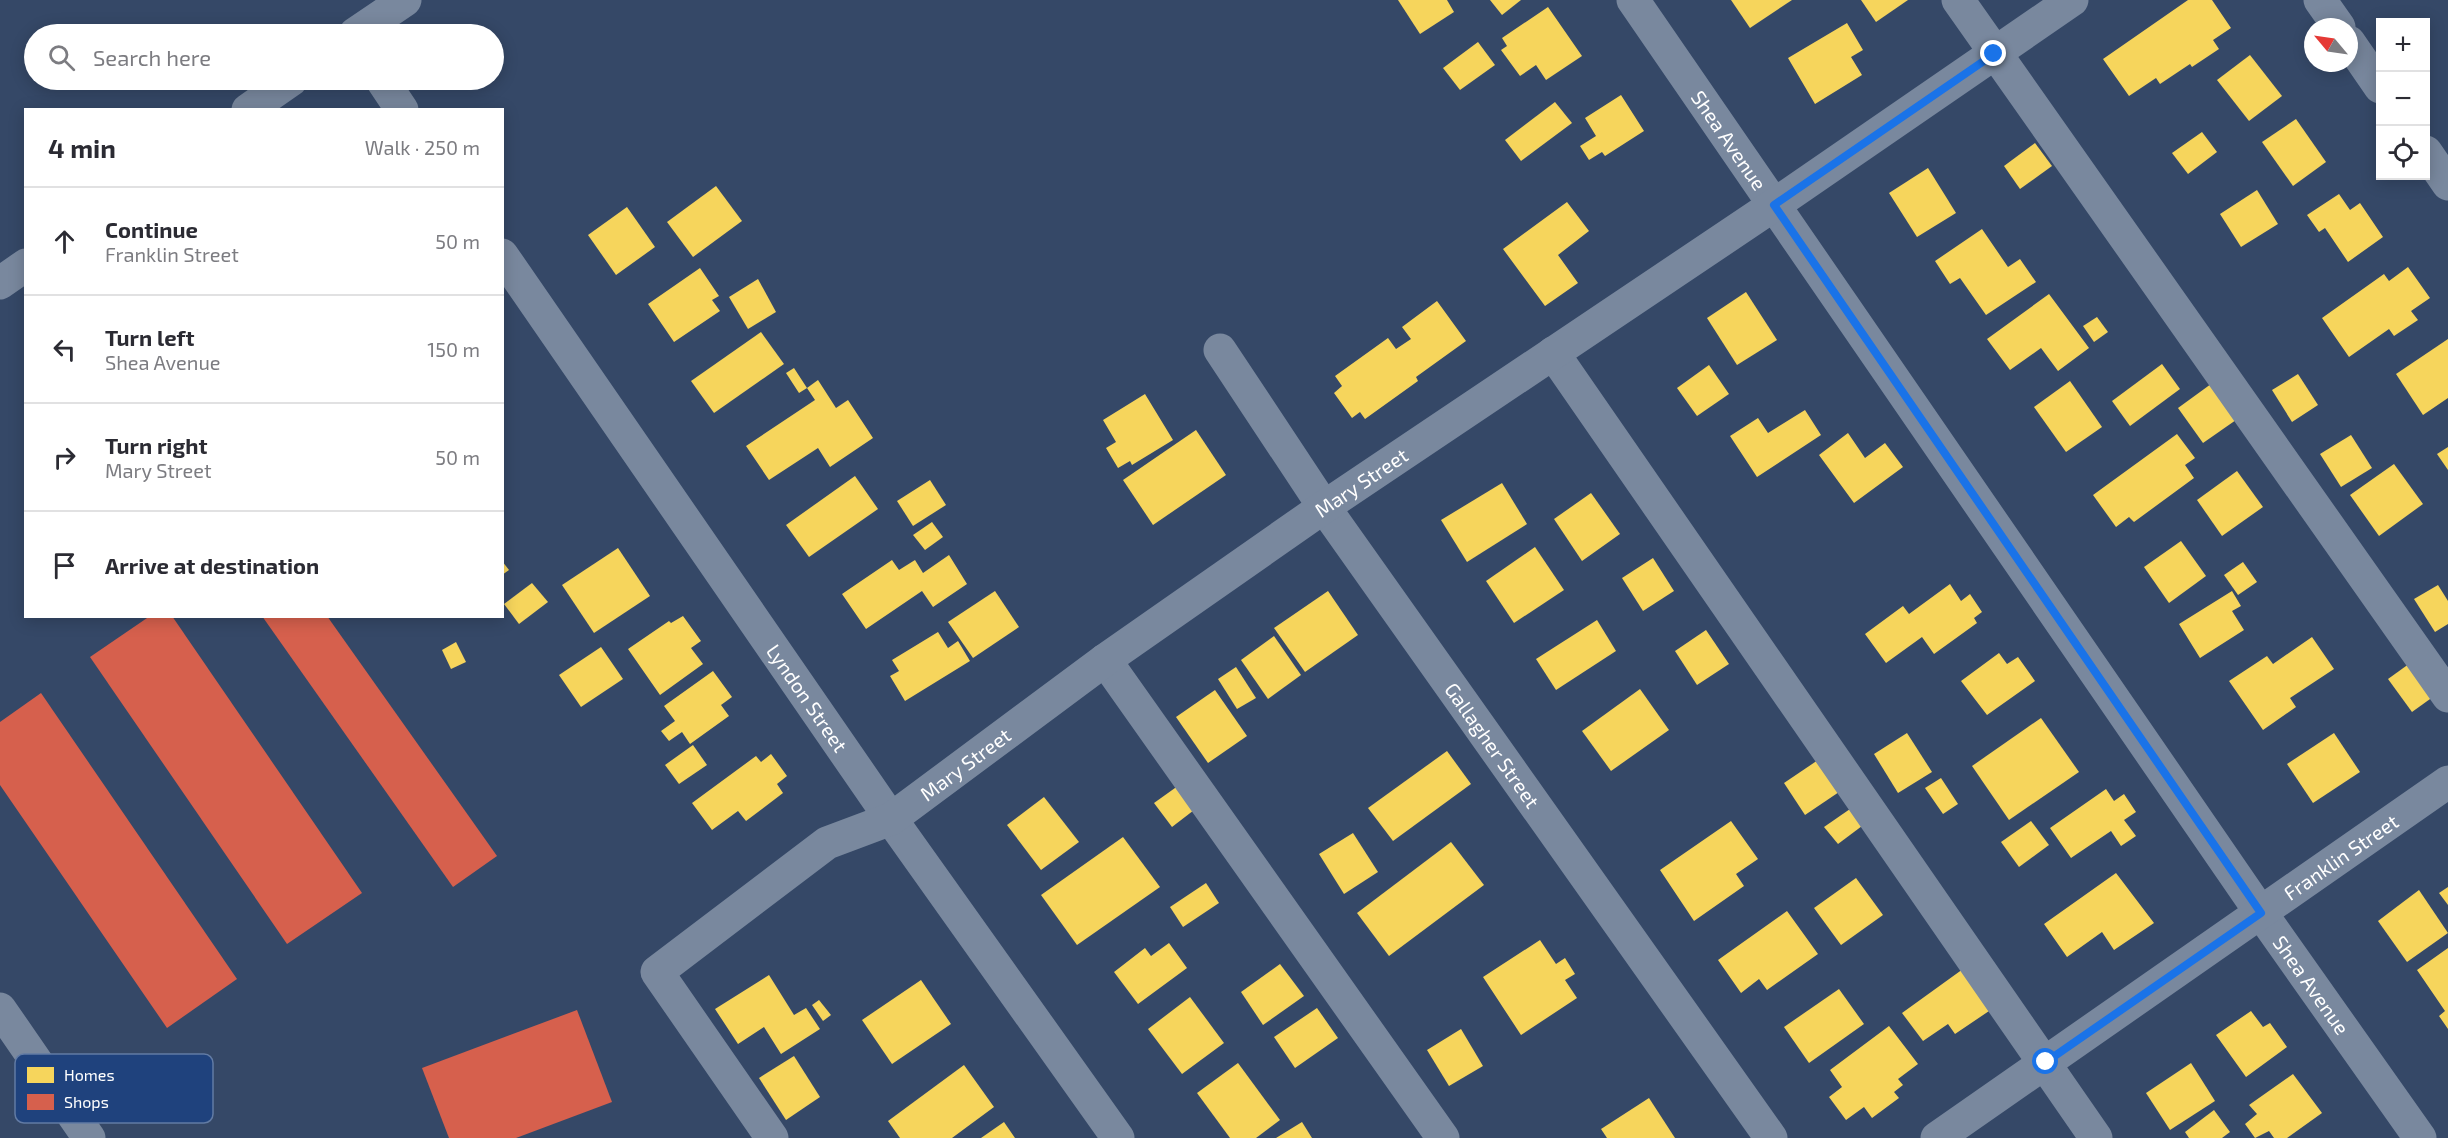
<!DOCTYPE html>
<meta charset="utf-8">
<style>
body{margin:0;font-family:"Exo 2",sans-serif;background:#f7f7f7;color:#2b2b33}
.controls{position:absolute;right:18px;top:18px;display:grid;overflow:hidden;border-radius:0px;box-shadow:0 3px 15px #0003}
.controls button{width:54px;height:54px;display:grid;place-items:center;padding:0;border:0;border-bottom:2px solid #e1e1e2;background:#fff;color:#2b2b33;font:30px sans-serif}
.compass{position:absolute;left:2304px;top:18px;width:54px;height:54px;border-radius:50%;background:#fff;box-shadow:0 3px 15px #0003;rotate:299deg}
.stop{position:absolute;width:18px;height:18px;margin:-14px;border:4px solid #1a73e8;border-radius:50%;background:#fff}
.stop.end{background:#1a73e8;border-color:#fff;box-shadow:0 2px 6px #0008}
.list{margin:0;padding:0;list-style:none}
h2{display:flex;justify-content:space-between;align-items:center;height:78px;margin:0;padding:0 24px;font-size:26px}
h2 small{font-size:20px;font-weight:400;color:#7c7c81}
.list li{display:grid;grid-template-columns:39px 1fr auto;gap:18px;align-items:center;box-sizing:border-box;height:108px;padding:0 24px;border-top:2px solid #e1e1e2}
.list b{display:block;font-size:22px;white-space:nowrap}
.list p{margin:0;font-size:20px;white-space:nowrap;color:#7c7c81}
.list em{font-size:20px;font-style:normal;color:#7c7c81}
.icon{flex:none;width:33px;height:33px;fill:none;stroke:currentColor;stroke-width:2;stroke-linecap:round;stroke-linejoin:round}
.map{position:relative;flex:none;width:2448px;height:1138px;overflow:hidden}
.search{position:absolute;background:#fff;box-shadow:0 3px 15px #0003;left:24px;top:24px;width:480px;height:66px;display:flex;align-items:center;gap:15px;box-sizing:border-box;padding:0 21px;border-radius:33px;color:#7c7c81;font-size:22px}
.panel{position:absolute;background:#fff;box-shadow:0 3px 15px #0003;left:24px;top:108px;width:480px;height:510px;border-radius:0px}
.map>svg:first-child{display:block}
.homes{fill:#f6d55c}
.shops{fill:#d6604d}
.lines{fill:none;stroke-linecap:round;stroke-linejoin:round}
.minor{stroke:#79889e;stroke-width:33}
.route{stroke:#1a73e8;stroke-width:8}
.labels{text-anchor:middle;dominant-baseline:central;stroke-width:6;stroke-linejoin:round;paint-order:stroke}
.street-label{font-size:20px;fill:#fff;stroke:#1f427d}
.key{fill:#1f427d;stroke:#627ba4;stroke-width:1.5}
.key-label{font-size:16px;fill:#fff}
</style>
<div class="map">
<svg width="2448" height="1138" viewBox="0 0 2448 1138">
<rect width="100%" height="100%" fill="#354867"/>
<g class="homes">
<polygon points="1398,0 1447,0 1454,12 1420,34"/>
<polygon points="1490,0 1521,0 1502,15"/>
<polygon points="1731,0 1792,0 1750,28"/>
<polygon points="1861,0 1908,0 1876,22"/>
<polygon points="2188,0 2212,0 2231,28 2213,40 2219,49 2192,67 2190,64 2160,84 2156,78 2129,96 2103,59"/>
<polygon points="1548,7 1582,56 1546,80 1536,65 1520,76 1501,50 1507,46 1502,38"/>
<polygon points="1847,23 1863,50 1851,57 1862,75 1815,104 1788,58"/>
<polygon points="1478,42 1495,65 1460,90 1443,68"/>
<polygon points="2250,55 2282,96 2249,121 2217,80"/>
<polygon points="1621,95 1644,131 1605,156 1602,152 1589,160 1580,146 1596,136 1585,118"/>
<polygon points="1555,102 1572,123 1521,161 1505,140"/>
<polygon points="2296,119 2326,162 2293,186 2262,142"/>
<polygon points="2202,132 2217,152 2188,174 2172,153"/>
<polygon points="2035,143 2052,166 2020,189 2004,166"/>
<polygon points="1928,168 1956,213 1917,237 1889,193"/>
<polygon points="716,186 742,221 693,257 667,222"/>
<polygon points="2257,190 2278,224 2241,247 2220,214"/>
<polygon points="2339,194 2350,210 2360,203 2383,237 2348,262 2325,228 2319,232 2307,215"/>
<polygon points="1567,202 1589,231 1558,255 1578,283 1545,306 1503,249"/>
<polygon points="627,207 655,247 616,275 588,235"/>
<polygon points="1982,229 2008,267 2020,259 2036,282 1986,315 1960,278 1950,284 1935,261"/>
<polygon points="2408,267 2430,298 2411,311 2418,320 2394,336 2389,329 2349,357 2322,318 2384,274 2389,281"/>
<polygon points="700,268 719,296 712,300 720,311 674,342 648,304"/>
<polygon points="758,279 776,312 748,329 729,297"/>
<polygon points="1746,292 1777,340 1737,365 1707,318"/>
<polygon points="2049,294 2089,348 2058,371 2041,348 2010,370 1987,339"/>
<polygon points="1437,301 1466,341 1416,377 1418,381 1365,419 1360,412 1352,418 1334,393 1342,386 1335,376 1388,338 1396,349 1411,339 1402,327"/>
<polygon points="2097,317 2108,332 2094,342 2083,326"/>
<polygon points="761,332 784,364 714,413 691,381"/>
<polygon points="2448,339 2448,398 2423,415 2396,374"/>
<polygon points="2162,364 2180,389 2130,426 2112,401"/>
<polygon points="1709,365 1729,394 1697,416 1677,388"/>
<polygon points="794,368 807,388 818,380 836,408 848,400 873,438 830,467 818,448 769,480 746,446 815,400 807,388 799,393 786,373"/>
<polygon points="2298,374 2318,405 2292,422 2272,390"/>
<polygon points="2070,381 2102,427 2066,452 2034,407"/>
<polygon points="2211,384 2236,420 2203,443 2178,408"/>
<polygon points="1145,394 1173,440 1132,465 1130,461 1118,468 1106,448 1116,442 1103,420"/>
<polygon points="1805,410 1821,435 1757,477 1730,436 1758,418 1768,433"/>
<polygon points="1196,430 1226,475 1153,525 1123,480"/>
<polygon points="1848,433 1865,458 1885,443 1903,467 1854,503 1819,455"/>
<polygon points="2177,434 2195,458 2185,465 2194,478 2134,522 2129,517 2116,527 2093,495"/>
<polygon points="2351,435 2372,468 2341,487 2320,454"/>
<polygon points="2448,447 2448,470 2437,454"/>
<polygon points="2394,464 2423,504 2379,536 2350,495"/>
<polygon points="2237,471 2263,507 2222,536 2197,500"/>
<polygon points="855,476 878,509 809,557 786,525"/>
<polygon points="930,480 946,505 913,526 897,501"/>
<polygon points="1502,483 1527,524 1467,562 1441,520"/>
<polygon points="1591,493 1620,534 1582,561 1554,519"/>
<polygon points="932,522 943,537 925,550 913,535"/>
<polygon points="2181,541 2206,576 2169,603 2144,567"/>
<polygon points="1535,547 1564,590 1514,623 1486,581"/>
<polygon points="618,548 650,596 594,633 562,585"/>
<polygon points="949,555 967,584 933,607 922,591 866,629 842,594 892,560 899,570 915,560 923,573"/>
<polygon points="1653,558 1674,591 1643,611 1622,578"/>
<polygon points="502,561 509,570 502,575"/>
<polygon points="2243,562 2257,582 2238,595 2224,575"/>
<polygon points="532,583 548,602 519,624 504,604"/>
<polygon points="1950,584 1961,601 1970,594 1982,612 1974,618 1977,623 1934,654 1922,637 1886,663 1865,634 1903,606 1909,614"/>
<polygon points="2438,585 2448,601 2448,624 2435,632 2414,599"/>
<polygon points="995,591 1019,627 973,658 948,622"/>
<polygon points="1328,591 1358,635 1305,672 1274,628"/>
<polygon points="2232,591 2241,606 2232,611 2244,630 2200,658 2179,624"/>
<polygon points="683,616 701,641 691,648 703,664 660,695 628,649 669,621 671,623"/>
<polygon points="1597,620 1616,651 1556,690 1536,659"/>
<polygon points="1706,630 1729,664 1697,685 1675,651"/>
<polygon points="938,632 948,648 958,641 970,661 905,701 890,676 899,671 892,660"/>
<polygon points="1274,636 1301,675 1268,699 1241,660"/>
<polygon points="2312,637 2334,669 2290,698 2296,707 2263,730 2229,681 2267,656 2273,664"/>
<polygon points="456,642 466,662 451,669 442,650"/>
<polygon points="601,647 623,679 581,707 559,675"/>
<polygon points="1999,653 2007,664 2018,657 2035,681 1987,715 1961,681"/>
<polygon points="2413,661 2437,694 2412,712 2388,679"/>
<polygon points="1236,667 1256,698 1237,709 1218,679"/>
<polygon points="713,671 732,697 721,705 729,716 690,744 682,732 669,741 661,731 675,721 664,706"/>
<polygon points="1640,689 1669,730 1611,771 1582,731"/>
<polygon points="1215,690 1247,736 1208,763 1176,717"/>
<polygon points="2041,718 2079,772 2009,820 1972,766"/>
<polygon points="1907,733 1932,772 1898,793 1874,754"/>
<polygon points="2334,733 2360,772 2313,803 2287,764"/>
<polygon points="693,745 707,765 679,784 665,765"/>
<polygon points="1447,751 1471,784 1393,841 1368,808"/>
<polygon points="771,754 787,776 777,784 783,793 746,821 738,811 712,830 692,803 756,756 761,762"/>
<polygon points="1821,758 1842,790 1805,815 1784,783"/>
<polygon points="1941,778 1958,804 1943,814 1925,788"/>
<polygon points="1182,783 1198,807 1172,827 1154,803"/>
<polygon points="2106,789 2114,801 2124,794 2136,812 2124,820 2136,836 2121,846 2111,831 2071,858 2050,828"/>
<polygon points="1044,797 1079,842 1041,870 1007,825"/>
<polygon points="1850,809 1862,826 1838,844 1824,827"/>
<polygon points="1731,821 1758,859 1736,874 1744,886 1694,921 1660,870"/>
<polygon points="2031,821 2049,845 2019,867 2001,842"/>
<polygon points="1353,833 1378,872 1344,894 1319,854"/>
<polygon points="1123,837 1160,887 1077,945 1041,895"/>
<polygon points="1451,842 1484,885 1389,956 1357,913"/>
<polygon points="2116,873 2154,923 2114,950 2102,932 2067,957 2044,924"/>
<polygon points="1856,878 1883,915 1841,945 1814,908"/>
<polygon points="1206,883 1219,903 1183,927 1170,907"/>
<polygon points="2448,887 2448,905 2439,893"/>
<polygon points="2419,890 2448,933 2407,962 2378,921"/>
<polygon points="1787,911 1818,954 1767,990 1759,979 1741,993 1718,960"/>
<polygon points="1540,940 1556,964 1565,958 1575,974 1565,980 1577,998 1521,1035 1483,977"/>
<polygon points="1169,943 1187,968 1138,1004 1114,972 1145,948 1151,956"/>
<polygon points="2448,948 2448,1029 2439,1016 2445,1011 2417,970"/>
<polygon points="1280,964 1304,996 1263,1025 1241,992"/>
<polygon points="1963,969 1992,1009 1955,1034 1948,1024 1923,1041 1902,1013"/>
<polygon points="769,975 794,1015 806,1008 820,1029 781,1054 764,1027 738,1044 715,1009"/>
<polygon points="921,980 951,1024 892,1064 862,1020"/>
<polygon points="1839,989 1864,1024 1809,1063 1784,1027"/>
<polygon points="1190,997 1224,1043 1182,1074 1148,1029"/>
<polygon points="819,1000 831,1015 823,1021 812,1005"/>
<polygon points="1317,1008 1338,1038 1295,1068 1274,1037"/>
<polygon points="2251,1011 2263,1027 2270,1023 2287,1047 2246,1077 2216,1035"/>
<polygon points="1889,1026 1918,1064 1898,1079 1903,1085 1894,1092 1899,1098 1872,1118 1864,1107 1846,1120 1829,1097 1842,1087 1830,1070"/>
<polygon points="1461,1029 1483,1066 1449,1086 1427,1050"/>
<polygon points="794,1056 820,1097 786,1120 759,1078"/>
<polygon points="1238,1063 1280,1120 1256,1138 1230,1138 1197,1093"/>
<polygon points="2191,1063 2215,1101 2170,1130 2146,1093"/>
<polygon points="964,1065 994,1107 952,1138 900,1138 888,1121"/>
<polygon points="2293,1074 2322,1113 2287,1138 2274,1138 2269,1131 2255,1138 2245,1124 2257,1114 2249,1105"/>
<polygon points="1649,1098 1675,1138 1607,1138 1601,1129"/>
<polygon points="2214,1110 2230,1132 2222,1138 2189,1138 2185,1132"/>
<polygon points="1004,1122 1015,1138 981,1138"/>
<polygon points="1302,1122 1312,1138 1276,1138"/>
</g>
<g class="shops">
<polygon points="150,616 172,616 362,893 287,944 90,657"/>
<polygon points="262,616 327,616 497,856 453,887"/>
<polygon points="41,693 237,979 167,1028 0,785 0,722"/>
<polygon points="577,1010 612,1102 516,1138 449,1138 422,1068"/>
</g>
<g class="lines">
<g class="minor">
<path id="s1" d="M1633 0 2261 913 2420 1138"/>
<polyline points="1958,0 2448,696"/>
<polyline points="2320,0 2339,27"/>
<polyline points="355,34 405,0"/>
<polyline points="2349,42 2380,87"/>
<polyline points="382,80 402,110"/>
<polyline points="248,110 291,80"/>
<polyline points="2426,152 2448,184"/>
<path id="s2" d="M502 255 891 819 1118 1138"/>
<polyline points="0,283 26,265"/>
<path id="s3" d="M1220 350 1324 507 1771 1138"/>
<polyline points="1553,353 2096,1138"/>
<polyline points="1105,660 1443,1138"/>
<polyline points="0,1009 89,1138"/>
<path id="s4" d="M772 1138 657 972 827 843 891 819 1105 660 1324 507 1774 205 2072 0"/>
<path id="s5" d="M1937 1138 2448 782"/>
</g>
</g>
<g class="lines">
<polyline class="route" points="1994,54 1774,205 2261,913 2046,1062"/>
</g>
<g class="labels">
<g class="street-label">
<text stroke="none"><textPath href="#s1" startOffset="170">Shea Avenue</textPath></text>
<text stroke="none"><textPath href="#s4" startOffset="1062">Mary Street</textPath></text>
<text stroke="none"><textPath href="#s2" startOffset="538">Lyndon Street</textPath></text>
<text stroke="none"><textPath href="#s3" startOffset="480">Gallagher Street</textPath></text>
<text stroke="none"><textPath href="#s4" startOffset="576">Mary Street</textPath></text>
<text stroke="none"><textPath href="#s5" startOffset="492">Franklin Street</textPath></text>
<text stroke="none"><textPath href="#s1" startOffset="1196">Shea Avenue</textPath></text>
</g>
</g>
<rect x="15" y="1054" width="198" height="69" rx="9" class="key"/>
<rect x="27" y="1067" width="27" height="16" fill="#f6d55c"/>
<rect x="27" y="1094" width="27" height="16" fill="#d6604d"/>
<g class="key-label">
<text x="64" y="1081">Homes</text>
<text x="64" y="1108">Shops</text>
</g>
</svg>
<div class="controls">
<button>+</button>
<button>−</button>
<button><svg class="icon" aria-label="locate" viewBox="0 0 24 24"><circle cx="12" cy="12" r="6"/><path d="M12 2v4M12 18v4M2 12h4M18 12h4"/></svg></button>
</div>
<svg class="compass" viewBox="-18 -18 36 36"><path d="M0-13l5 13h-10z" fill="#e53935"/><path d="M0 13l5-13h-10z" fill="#7c7c81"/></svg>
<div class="stop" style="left:2046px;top:1062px"></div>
<div class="stop end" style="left:1994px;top:54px"></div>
<div class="search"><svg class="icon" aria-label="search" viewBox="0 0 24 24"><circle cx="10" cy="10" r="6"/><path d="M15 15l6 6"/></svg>Search here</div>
<section class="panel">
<h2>4 min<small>Walk · 250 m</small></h2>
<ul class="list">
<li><svg class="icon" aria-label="ahead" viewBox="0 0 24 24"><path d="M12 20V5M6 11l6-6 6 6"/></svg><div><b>Continue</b><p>Franklin Street</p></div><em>50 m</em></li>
<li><svg class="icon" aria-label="left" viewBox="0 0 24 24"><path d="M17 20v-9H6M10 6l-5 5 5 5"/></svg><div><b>Turn left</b><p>Shea Avenue</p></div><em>150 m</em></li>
<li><svg class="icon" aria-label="right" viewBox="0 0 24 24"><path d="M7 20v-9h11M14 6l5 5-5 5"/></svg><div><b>Turn right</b><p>Mary Street</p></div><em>50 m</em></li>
<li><svg class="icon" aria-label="arrive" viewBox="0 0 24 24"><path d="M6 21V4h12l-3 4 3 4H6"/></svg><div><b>Arrive at destination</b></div></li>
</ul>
</section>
</div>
